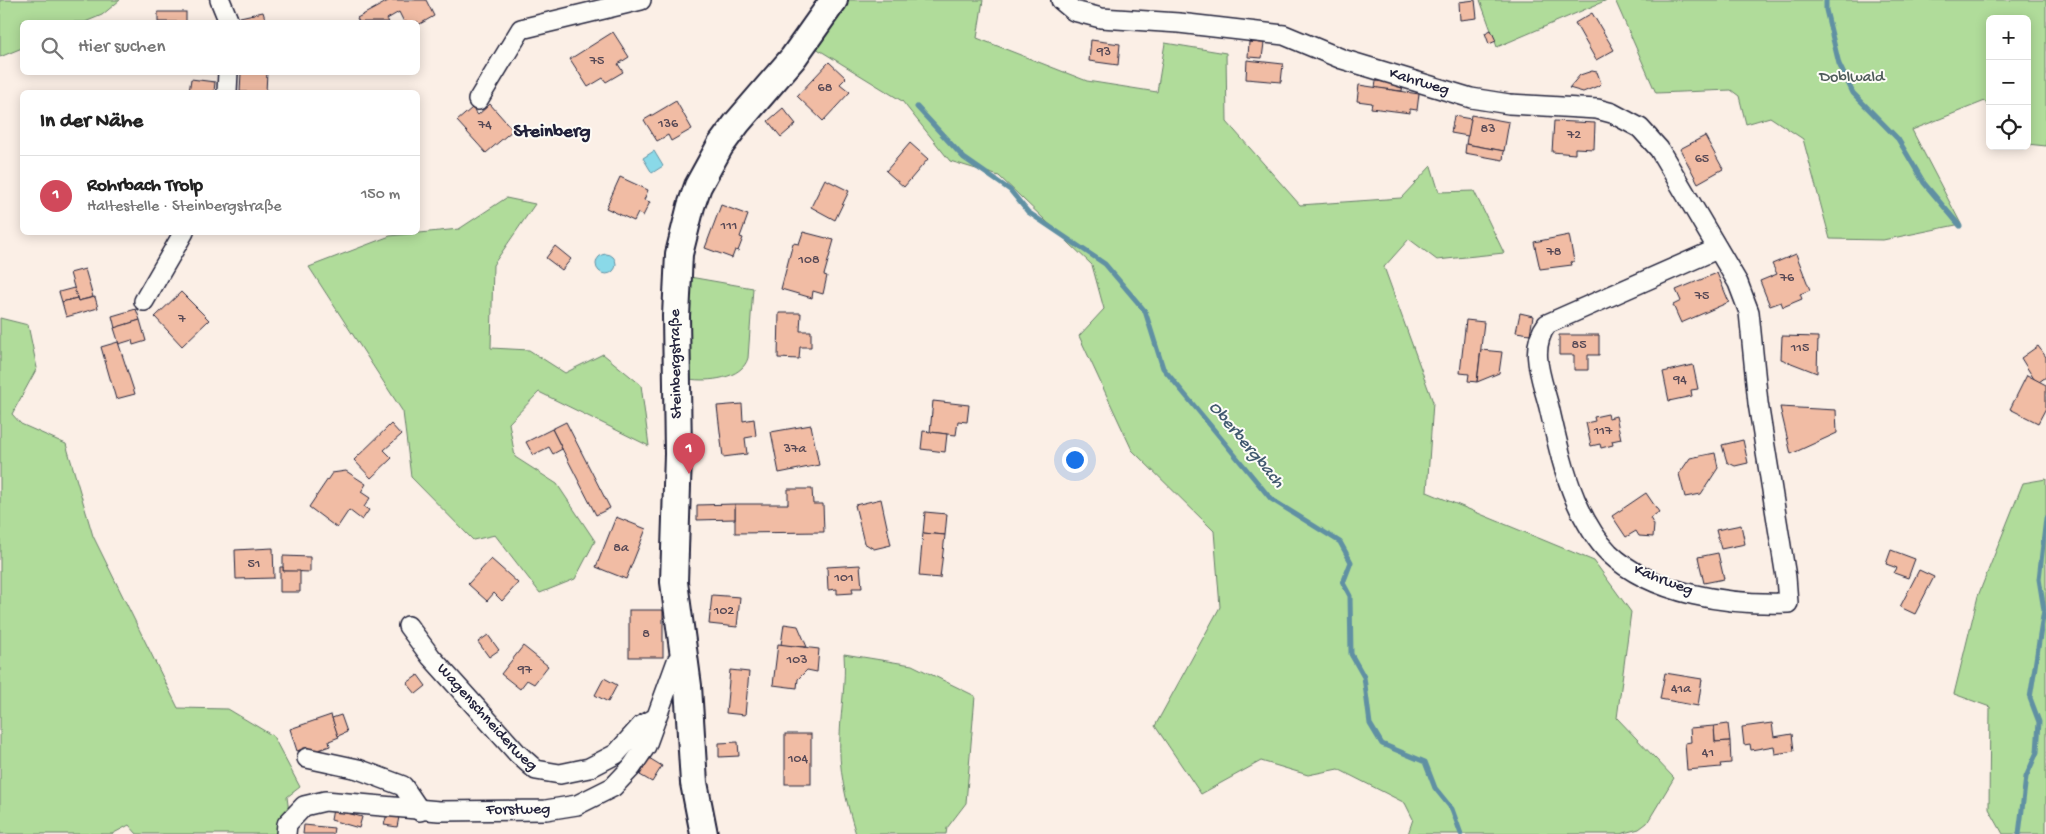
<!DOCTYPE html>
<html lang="de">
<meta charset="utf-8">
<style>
body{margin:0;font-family:"Gochi Hand",sans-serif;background:#f2f2f2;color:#222}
.controls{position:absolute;right:15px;top:15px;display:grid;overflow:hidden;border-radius:8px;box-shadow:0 2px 12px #0003}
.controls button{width:45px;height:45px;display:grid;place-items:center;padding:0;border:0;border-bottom:1px solid #e0e0e0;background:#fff;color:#222;font:25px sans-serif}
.you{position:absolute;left:1074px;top:459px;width:18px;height:18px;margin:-12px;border:4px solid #fff;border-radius:50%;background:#1a73e8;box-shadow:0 0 0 8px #1a73e833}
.badge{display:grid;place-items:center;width:32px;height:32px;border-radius:50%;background:#d1495b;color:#fff;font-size:16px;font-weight:700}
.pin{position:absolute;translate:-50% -41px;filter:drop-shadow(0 1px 2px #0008)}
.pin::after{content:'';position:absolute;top:26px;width:18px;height:15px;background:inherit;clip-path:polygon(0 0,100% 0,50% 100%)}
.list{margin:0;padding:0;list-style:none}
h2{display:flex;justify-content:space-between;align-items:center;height:65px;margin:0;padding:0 20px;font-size:21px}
h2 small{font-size:16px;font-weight:400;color:#767676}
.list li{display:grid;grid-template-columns:32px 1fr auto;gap:15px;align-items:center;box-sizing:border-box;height:80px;padding:0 20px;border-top:1px solid #e0e0e0}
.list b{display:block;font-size:19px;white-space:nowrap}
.list p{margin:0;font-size:16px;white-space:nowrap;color:#767676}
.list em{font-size:16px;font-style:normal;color:#767676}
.icon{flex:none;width:28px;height:28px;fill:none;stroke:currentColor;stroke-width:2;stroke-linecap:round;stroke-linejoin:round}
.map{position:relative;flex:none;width:2046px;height:834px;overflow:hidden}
.search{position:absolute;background:#fff;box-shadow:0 2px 12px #0003;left:20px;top:20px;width:400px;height:55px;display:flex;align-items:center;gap:12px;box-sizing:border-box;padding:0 18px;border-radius:8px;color:#767676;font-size:19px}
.panel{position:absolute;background:#fff;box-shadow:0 2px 12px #0003;left:20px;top:90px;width:400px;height:145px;border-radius:8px}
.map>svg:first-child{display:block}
.green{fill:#b0dc9a;stroke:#697f6a}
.water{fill:#8ad9e8;stroke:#6090a3}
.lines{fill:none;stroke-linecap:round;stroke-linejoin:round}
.stream{stroke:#6090a3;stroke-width:5}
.building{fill:#f1bca4;stroke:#22223b}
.street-casing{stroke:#22223b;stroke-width:22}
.secondary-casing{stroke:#22223b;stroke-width:30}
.street{stroke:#fdfcf7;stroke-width:19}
.secondary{stroke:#fdfcf7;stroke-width:26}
.labels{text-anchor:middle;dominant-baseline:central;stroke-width:4;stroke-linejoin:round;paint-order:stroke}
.number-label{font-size:14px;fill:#564855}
.park-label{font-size:16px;fill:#4d5a58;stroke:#fdfcf7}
.street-label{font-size:16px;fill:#22223b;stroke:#fdfcf7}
.water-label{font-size:18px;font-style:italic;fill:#41596f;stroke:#fdfcf7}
.quarter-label{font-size:19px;font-weight:bold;fill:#22223b;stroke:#fdfcf7}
</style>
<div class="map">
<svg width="2046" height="834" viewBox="0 0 2046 834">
<rect width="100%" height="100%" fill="#fbefe6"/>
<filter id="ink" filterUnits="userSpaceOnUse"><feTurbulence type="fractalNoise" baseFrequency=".02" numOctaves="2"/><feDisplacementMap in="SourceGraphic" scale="10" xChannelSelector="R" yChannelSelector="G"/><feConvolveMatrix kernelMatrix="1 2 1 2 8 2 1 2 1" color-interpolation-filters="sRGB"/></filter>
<g filter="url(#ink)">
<g class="green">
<polygon points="0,0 120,0 102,15 85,22 22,22 22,48 0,57"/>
<polygon points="842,0 983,0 977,38 1087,81 1157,92 1165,43 1226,53 1227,122 1300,205 1401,198 1431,166 1439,192 1474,191 1504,253 1437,260 1409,239 1384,267 1433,402 1427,492 1594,561 1631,612 1617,718 1674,778 1647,823 1639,829 1620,834 1408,834 1413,819 1405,803 1338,769 1308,775 1261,761 1201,794 1155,726 1220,607 1214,531 1132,450 1079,336 1104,309 1092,265 999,176 950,161 902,101 811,45"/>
<polygon points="1480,0 1607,0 1497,47"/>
<polygon points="1615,0 2046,0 2046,146 2027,144 2027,19 1990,19 1990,111 1985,101 1912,130 1961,224 1883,240 1830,239 1803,139 1770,117 1746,124 1739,96 1731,90 1656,93"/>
<polygon points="506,198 535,204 493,265 491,348 529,350 565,373 603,354 641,385 649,446 539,392 509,423 515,457 557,484 595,541 575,579 540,593 495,535 473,540 411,477 403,412 309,267 390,236 459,229"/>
<path d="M684 276 753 288 748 358C742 379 708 382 689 379Z"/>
<polygon points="0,318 28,325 37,368 12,414 21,424 66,444 93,536 178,708 228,709 273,736 300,787 287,797 292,834 137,834 129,825 112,834 0,834"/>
<polygon points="2046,479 2046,834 2003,834 1989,809 1990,707 1954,694 1978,596 2023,483"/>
<path d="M844 654 912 665 975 696 966 803 947 828 946 834H856C846 802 838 768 840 735 841 708 846 681 844 654Z"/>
</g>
<g class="water">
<polygon points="654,151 663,166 652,173 643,158"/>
<circle cx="606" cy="264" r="10"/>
</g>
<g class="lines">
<g class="stream">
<polyline points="1826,0 1826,10 1839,64 1853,93 1898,139 1924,183 1960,226"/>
<polyline points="917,107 964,158 1010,190 1028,212 1105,264 1145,311 1163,368 1271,499 1340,542 1351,562 1343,583 1350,596 1351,654 1364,677 1370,724 1382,744 1425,762 1435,788 1452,809 1461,834"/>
<polyline points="2019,834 2026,777 2037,752 2039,722 2030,698 2044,610 2039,579 2046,518"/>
</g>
</g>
<g class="building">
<polygon points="390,0 426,0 434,16 418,25 418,22 404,22 399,12 387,19 389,22 359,22 357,18"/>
<polygon points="1475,0 1477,18 1460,20 1459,2"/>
<rect x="158" y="12" width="28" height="10"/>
<polygon points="263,12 266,22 241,22 240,17"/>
<polygon points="1592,13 1614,50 1596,60 1575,23"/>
<polygon points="1491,30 1496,41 1489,44 1485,33"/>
<polygon points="613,32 629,57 618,64 623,72 606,82 603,78 588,87 570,59"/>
<polygon points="1091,40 1120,44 1118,65 1089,61"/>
<polygon points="1249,42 1264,43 1262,58 1248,57"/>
<polygon points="1247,60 1283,64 1281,82 1246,79"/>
<polygon points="829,62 846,78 840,84 850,92 823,121 797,96"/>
<polygon points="1592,71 1597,72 1601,83 1598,86 1583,92 1569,88 1580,75"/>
<polygon points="241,72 267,72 266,92 240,92"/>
<polygon points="191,79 215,82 214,92 189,92"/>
<polygon points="1376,81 1403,84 1402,91 1375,88"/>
<polygon points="1359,85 1419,94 1417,110 1410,109 1410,113 1371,108 1372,103 1357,101"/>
<polygon points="676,101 692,129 671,141 668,135 657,141 644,120"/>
<polygon points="490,104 513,130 486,153 457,121 472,108 478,115"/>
<polygon points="783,108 796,124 781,137 768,121"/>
<polygon points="1471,115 1509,122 1504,151 1466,144"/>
<polygon points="1454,116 1471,119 1468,136 1451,133"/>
<polygon points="1554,121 1595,123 1594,149 1575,148 1575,154 1552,152"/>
<polygon points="1705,136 1723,169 1698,183 1680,149"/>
<polygon points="910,143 928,159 904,187 886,171"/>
<polygon points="1466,144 1504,151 1503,160 1465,153"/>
<polygon points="620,177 648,190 644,200 650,202 643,216 638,213 634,221 606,208"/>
<polygon points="825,179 849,191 835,220 811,207"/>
<polygon points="721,205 748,215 740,237 743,238 738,251 735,250 732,258 705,248"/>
<polygon points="803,232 834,240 824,275 827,276 823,294 813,291 812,298 781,289 793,243 799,244"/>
<polygon points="1569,235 1574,261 1571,262 1572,265 1540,269 1534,242"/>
<polygon points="555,246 571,259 562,270 546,258"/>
<polygon points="1796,254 1810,290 1800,294 1802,299 1783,307 1781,302 1770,306 1760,281 1777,274 1772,264"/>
<polygon points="85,269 93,297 78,301 70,273"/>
<polygon points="1717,273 1729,302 1681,323 1673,305 1681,301 1676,290"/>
<polygon points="74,288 77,298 62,302 59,292"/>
<polygon points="181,292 209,320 182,346 155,317"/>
<polygon points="95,297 98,308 66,317 62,302 77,298 78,301"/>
<polygon points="136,309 140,320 115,328 112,316"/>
<polygon points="779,313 801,313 800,331 811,331 811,347 800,347 799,359 778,358"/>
<polygon points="1520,313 1533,316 1530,334 1516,332"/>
<polygon points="140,320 146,341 133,345 132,340 119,344 114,328"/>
<polygon points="1466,320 1484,322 1477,382 1468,381 1469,374 1460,373"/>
<polygon points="1559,335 1599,335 1599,355 1588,355 1588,370 1574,370 1574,355 1559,355"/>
<polygon points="1782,336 1818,337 1817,373 1781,359"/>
<polygon points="118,342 135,394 116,399 101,347"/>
<polygon points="2038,346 2046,357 2046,377 2039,382 2034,379 2021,358"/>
<polygon points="1481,350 1502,352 1499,373 1477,382"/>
<polygon points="1693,365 1698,389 1691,390 1692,396 1669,401 1663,372"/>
<polygon points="2027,375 2046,385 2046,408 2038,423 2010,409"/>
<polygon points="933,401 969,405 967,422 958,421 956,435 930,432"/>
<polygon points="742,404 743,421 754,419 756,436 745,438 747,454 723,457 717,406"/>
<polygon points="1780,407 1836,410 1837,433 1791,454"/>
<polygon points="1608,414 1609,418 1616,416 1621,439 1612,441 1613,445 1601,448 1600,444 1591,446 1586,423 1595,421 1594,417"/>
<polygon points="566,422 610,508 596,515 552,429"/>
<polygon points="391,424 401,435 384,450 392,458 371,478 354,460"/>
<polygon points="811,425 819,465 779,473 771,432"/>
<polygon points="552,429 562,449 553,454 549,447 533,455 526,442"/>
<polygon points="923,431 947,434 945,452 921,449"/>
<polygon points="1743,440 1748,463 1735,466 1727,462 1722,445"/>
<polygon points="1715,453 1718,468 1701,494 1685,497 1679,474 1690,458"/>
<polygon points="346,471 366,484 361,492 370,498 364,507 369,510 362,520 349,510 337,528 309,507 332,473"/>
<polygon points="788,489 812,489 813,504 823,504 824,532 735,533 735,504 788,504"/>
<polygon points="1646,493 1659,512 1650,518 1654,525 1653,537 1639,536 1636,531 1626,537 1612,516"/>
<polygon points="881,499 891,545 874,549 864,543 855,505"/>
<polygon points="735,504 735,519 697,520 697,505"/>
<polygon points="925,512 947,514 945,535 923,533"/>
<polygon points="616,517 646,529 626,579 596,567"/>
<polygon points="1741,525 1745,544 1721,549 1716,530"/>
<polygon points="923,533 945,535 940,578 919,576"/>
<polygon points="273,548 274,578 236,579 235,550"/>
<polygon points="1891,550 1915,559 1908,578 1894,573 1897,568 1886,564"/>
<polygon points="1718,553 1724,579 1704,583 1698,557"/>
<polygon points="283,556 310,557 310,572 283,571"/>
<polygon points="491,559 518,583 502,601 494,593 487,601 468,584"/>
<polygon points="860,565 862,588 852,588 853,593 837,594 837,589 828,590 827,567"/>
<polygon points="280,567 283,567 283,571 300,571 300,592 280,592"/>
<polygon points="1919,570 1934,577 1915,614 1900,607"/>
<polygon points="712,595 740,597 737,627 709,624"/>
<rect x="629" y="610" width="34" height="47"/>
<polygon points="784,624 798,626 807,647 781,645"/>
<polygon points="488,635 499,650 489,657 478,642"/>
<polygon points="778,644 819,649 817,672 807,670 798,679 797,688 773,685"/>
<polygon points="523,646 548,666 534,684 527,680 520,689 501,674"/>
<polygon points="730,670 749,672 745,715 726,713"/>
<polygon points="1665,673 1702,679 1698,706 1660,699"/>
<polygon points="418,675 426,686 416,694 407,683"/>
<polygon points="604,678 617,685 608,702 595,695"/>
<polygon points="331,715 339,737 329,741 330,746 310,753 308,747 297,751 290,729"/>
<polygon points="341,715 347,732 338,736 332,718"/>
<polygon points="1772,723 1774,737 1792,734 1794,751 1775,754 1774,746 1751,750 1750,744 1744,745 1742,727"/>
<polygon points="1728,724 1730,741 1715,742 1714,726"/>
<polygon points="1714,726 1715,742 1730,741 1731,763 1720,764 1721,767 1687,770 1685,743 1691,742 1690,728"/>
<rect x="785" y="734" width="26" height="50"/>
<polygon points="738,742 739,756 719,757 719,743"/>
<polygon points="649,758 662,766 652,782 640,775"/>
<polygon points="333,809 362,817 359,828 331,820"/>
<polygon points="387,814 399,817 397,827 384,825"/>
<polygon points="304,825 334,828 333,834 303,834"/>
</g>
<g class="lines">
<g class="street-casing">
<g id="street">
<polyline points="220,0 229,22"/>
<path id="s1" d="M1061 0 1074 11 1101 18 1179 23 1284 35 1342 59 1471 98 1509 104 1597 109 1612 113 1640 128 1659 149 1738 283 1749 312 1758 403 1786 577 1788 603C1730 605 1653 595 1609 553 1595 539 1583 517 1575 499 1563 470 1556 437 1549 407 1542 379 1528 349 1547 324L1717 249"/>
<polyline points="227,92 228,72"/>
<polyline points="478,100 521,29 641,0"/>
<polyline points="144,301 184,232"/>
<path id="s2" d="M408 626 431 657 518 754 536 770 560 774 589 768 616 754 641 726 656 718"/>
<polyline points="307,758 358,769 403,786 420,811"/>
<path id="s3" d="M286 834 287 824 304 806 325 801 439 811 546 810 577 805 613 787 631 768 646 746 677 661 683 657"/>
</g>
</g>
<g class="secondary-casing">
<polyline id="secondary" points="704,834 694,783 688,686 674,582 678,454 676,316 679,254 691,206 698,186 720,146 737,123 793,58 834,0"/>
</g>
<use href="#street" class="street"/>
<use href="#secondary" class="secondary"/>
</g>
</g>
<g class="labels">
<g class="number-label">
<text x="1104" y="52">93</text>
<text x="597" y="61">75</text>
<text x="825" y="88">68</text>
<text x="668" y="124">136</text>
<text x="485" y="125">74</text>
<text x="1488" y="129">83</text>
<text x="1574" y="135">72</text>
<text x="1702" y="159">65</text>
<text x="729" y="226">111</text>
<text x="1554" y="252">78</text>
<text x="809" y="260">108</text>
<text x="1787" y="278">76</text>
<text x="1702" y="296">75</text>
<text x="182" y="319">7</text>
<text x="1579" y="345">85</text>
<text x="1800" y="348">115</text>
<text x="1680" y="380">94</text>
<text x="1603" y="431">117</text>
<text x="795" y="449">37a</text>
<text x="621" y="548">8a</text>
<text x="254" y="564">51</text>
<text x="844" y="578">101</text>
<text x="724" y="611">102</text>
<text x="646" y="634">8</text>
<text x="797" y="660">103</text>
<text x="525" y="670">97</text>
<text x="1681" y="689">41a</text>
<text x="1708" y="753">41</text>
<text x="798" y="759">104</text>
</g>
<g class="park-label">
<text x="1852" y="78">Doblwald</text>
</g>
<g class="street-label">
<text stroke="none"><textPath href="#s1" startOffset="372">Kahrweg</textPath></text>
<text transform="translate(677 364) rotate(-91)">Steinbergstraße</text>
<text transform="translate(1663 581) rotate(21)">Kahrweg</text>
<text stroke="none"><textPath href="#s2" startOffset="121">Wagenschneiderweg</textPath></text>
<text stroke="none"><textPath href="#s3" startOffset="250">Forstweg</textPath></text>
</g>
<g class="water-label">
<text transform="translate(1246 445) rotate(50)">Oberbergbach</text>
</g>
<g class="quarter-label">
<text x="552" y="132">Steinberg</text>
</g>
</g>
</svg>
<div class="controls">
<button>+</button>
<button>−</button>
<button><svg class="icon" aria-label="locate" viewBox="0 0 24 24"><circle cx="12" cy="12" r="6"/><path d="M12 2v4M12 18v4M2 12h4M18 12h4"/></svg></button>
</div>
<div class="you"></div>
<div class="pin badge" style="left:689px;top:474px">1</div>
<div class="search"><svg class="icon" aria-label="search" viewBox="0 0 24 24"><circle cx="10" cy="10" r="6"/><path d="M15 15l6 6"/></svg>Hier suchen</div>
<section class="panel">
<h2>In der Nähe<small></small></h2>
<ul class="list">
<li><span class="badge">1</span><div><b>Rohrbach Trolp</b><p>Haltestelle · Steinbergstraße</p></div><em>150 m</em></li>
</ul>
</section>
</div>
